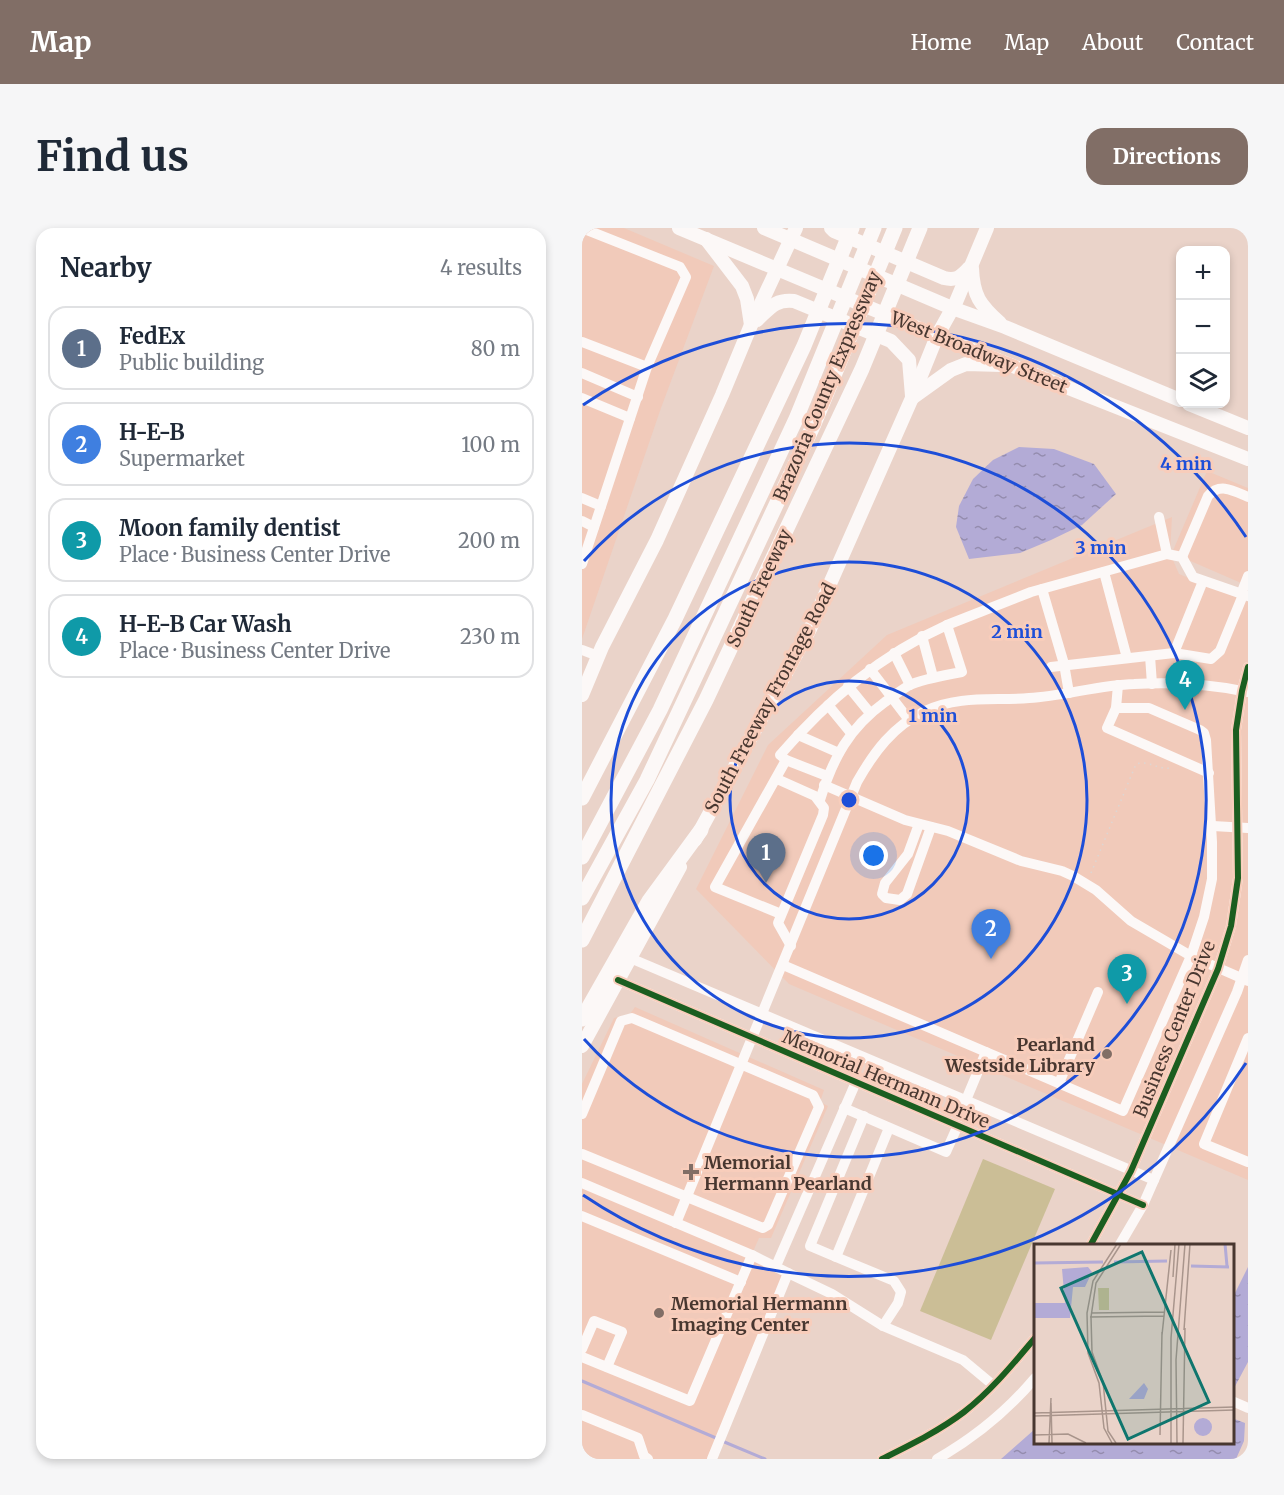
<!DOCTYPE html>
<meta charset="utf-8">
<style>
body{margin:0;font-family:Merriweather,serif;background:#f6f6f7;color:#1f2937}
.controls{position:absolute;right:18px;top:18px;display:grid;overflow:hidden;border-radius:12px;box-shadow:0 3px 9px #0003}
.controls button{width:54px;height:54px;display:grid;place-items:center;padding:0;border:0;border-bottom:2px solid #e0e1e3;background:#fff;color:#1f2937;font:30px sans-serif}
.you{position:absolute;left:292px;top:628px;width:21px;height:21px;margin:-15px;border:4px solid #fff;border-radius:50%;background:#1a73e8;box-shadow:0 0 0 9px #1a73e833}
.badge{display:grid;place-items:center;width:39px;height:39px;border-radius:50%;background:#816e66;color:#fff;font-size:20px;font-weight:700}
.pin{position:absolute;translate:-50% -50px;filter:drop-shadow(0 2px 3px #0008)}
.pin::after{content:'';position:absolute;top:32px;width:21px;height:18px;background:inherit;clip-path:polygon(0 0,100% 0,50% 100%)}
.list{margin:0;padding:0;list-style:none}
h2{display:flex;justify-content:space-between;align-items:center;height:78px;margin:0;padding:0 24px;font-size:26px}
h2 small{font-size:20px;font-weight:400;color:#747a83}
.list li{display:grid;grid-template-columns:39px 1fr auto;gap:18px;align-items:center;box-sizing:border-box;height:84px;margin:0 12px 12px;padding:0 12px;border:2px solid #e0e1e3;border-radius:18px}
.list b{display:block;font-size:22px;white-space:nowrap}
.list p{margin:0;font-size:20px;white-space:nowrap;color:#747a83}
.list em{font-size:20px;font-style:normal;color:#747a83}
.icon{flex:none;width:33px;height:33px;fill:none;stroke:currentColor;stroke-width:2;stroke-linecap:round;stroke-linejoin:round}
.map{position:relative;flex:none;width:666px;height:1231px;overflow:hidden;border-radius:18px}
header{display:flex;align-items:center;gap:36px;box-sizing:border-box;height:84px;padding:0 30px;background:#816e66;color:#fff}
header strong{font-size:28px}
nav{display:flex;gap:33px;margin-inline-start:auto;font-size:21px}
.intro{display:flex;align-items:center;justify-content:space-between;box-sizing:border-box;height:144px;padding:0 36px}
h1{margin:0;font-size:42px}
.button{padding:15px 27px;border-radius:18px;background:#816e66;color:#fff;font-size:21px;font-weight:700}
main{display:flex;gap:36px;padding:0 36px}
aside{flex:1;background:#fff;border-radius:18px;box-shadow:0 3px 9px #0003}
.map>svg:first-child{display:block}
.built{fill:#f1caba}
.pitch{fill:#cbbe96}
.water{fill:url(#water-ripples)}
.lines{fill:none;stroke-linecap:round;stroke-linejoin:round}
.stream{stroke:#b3abd6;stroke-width:3}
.path{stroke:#ddd6d3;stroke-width:1.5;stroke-dasharray:1.5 4.5;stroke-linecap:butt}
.minor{stroke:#fcf8f7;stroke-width:10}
.major{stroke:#fcf8f7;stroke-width:14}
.highway{stroke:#fcf8f7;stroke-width:15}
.cycleway-casing{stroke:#f8cdbb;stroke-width:10}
.cycleway{stroke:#1b5e20;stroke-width:6}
.ring{fill:none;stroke:#1d4ed8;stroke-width:3}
.poi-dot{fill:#816e66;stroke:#f8cdbb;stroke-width:2}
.labels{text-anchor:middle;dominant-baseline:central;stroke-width:6;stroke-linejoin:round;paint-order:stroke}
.street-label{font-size:18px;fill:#483730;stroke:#f8cdbb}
.poi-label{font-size:18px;font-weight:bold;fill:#483730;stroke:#f8cdbb;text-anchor:start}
.inset-river{fill:none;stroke:#b3abd6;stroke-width:3}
.inset-road{fill:none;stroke:#a9958c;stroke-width:1.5}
.view{fill:#0f766e;fill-opacity:0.15;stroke:#0f766e;stroke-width:3}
.inset-edge{fill:none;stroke:#483730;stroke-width:3}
.centre{fill:#1d4ed8;stroke:#f8cdbb;stroke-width:3}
.ring-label{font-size:18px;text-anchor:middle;font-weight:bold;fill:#1d4ed8;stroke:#f8cdbb;stroke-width:6;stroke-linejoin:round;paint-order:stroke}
</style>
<header>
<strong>Map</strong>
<nav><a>Home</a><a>Map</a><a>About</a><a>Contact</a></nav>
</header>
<div class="intro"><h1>Find us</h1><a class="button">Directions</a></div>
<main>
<aside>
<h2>Nearby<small>4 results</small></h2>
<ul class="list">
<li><span class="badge" style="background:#5c6f8a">1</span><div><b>FedEx</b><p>Public building</p></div><em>80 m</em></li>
<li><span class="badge" style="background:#3f7fe0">2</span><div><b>H-E-B</b><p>Supermarket</p></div><em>100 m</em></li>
<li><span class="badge" style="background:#0f9aa8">3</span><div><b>Moon family dentist</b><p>Place · Business Center Drive</p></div><em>200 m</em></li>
<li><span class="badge" style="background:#0f9aa8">4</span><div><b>H-E-B Car Wash</b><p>Place · Business Center Drive</p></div><em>230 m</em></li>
</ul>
</aside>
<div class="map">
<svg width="666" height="1231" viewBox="0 0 666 1231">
<defs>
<pattern id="water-ripples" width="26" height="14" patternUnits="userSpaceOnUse" patternTransform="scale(1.5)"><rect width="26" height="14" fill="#b3abd6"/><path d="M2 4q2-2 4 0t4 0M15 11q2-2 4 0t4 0" fill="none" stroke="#948cae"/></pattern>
</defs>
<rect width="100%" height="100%" fill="#ead3c9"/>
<g class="built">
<polygon points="0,0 42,0 132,38 79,180 0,411"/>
<polygon points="625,243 666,260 666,358 590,325"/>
<polygon points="590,289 588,325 597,346 666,374 666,952 207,756 114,661 186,517 305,407"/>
<polygon points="53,779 242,862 238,874 246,878 189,1010 177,1010 170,1026 211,1044 133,1231 0,1231 0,856 32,790 48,786"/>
</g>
<polygon class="pitch" points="401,931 473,961 409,1112 338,1083"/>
<g class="water">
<polygon points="437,219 472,221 512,236 534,266 500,297 469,312 438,325 387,331 374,299 377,278 391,251 411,232"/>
<polygon points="666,1039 666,1134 650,1164 650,1071"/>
<polygon points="650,1190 663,1195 662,1213 654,1231 419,1231 453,1201 453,1214 650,1214"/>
</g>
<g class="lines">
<g class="stream">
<polyline points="0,1153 134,1210"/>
<polyline points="140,1213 183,1231"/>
</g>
<path class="path" d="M509 645 554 536C567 532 576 542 589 540"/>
<g class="minor">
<polyline points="0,0 98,39 104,49 65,139 0,336"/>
<polyline points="0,114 65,139"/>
<polyline points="0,145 56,169"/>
<polyline points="0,170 48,190"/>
<polyline points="0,270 19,278"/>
<polyline points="577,289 585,326"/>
<polyline points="0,293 12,299"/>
<path d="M600 329 626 268C638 254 652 263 666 269"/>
<polyline points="522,344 545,430"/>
<polyline points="460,361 482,436 487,465"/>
<polyline points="659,366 666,348"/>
<polyline points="365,397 449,364 585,326 600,329 611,349 666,368"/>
<polyline points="340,408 351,449"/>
<polyline points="0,422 16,428"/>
<polyline points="312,425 328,457"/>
<polyline points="592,425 621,353"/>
<polyline points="568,428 570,456"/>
<polyline points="469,439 592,425 629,431 638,423 661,367"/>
<polyline points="288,441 327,492"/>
<polyline points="536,457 534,480 525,500 627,545"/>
<polyline points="266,458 288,485"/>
<polyline points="246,477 269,505"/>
<polyline points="216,507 257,525"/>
<polyline points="195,551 233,568 242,580 241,587 196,695 209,718"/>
<polyline points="242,557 323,592 366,603 439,633 480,643 491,648 514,662 549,693 609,728 666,753"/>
<path d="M238 572C251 530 267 500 303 474 312 468 321 460 330 456 346 450 363 447 380 444L365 397C298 427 245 473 198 527L204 532 245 548"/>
<polyline points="337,596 326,626 303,655 300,666 304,670 318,672 325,666 349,599"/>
<polyline points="631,598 666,600"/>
<polyline points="199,686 133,659 204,532"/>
<polyline points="48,730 572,952"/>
<polyline points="201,737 404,824"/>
<polyline points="36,752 561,977"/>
<polyline points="666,810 622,916 666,934"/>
<polyline points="477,855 516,764"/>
<polyline points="384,872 404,824 541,883 609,728 622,689 630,651 630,614 624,512 622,505 618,502 567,480 534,480"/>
<polyline points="262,880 364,924 376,897"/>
<polyline points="0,886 39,793 50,790 231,867 237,879 186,997 181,1000 0,926"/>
<polyline points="282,888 228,1018 254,1029 307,900"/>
<polyline points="0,955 170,1027 206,1045 130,1231"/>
<polyline points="0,988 159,1054"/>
<path d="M94 995 275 554C292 524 311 498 343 483 377 467 412 473 447 470 482 468 517 457 552 456 590 454 629 456 666 464"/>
<polyline points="508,1018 549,943 636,741 649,698 656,650 654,502 660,463 666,439"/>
<polyline points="537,1018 561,977 572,952 655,764 666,732"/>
<polyline points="254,1029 312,1053 319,1064 316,1075 301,1098 381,1132 411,1157"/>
<polyline points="194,1038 274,854"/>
<polyline points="206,1045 250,1066 301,1098"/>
<polyline points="0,1121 12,1093 40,1104 25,1139"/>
<polyline points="0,1129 108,1173 170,1027"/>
<polyline points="650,1173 666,1180"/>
<polyline points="0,1187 56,1210 62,1228 66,1231"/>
<path d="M300 1231C328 1217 357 1203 382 1184 409 1163 431 1136 453 1110"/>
<path d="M355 1231C392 1210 426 1182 453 1150"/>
</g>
<g class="major">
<polyline points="97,0 355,108 666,231"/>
<polyline points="182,0 370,80 423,99 598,172"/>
<path d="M249 0 252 3 362 50C374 53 379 49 387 40"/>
<polyline points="124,11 160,58 165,71 169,97"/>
<path d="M390 40C391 68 398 77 418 95"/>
<path d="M175 92C188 80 193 71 212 73L309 113 327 132 330 168"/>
<polyline points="330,170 369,142 384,136 420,137"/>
<polyline points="607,176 666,200"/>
<polyline points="0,467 20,419 75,312 140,167 169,97 214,0"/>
<polyline points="113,612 228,401 330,170 355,108 374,74 405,0"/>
<polyline points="0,818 98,639"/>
</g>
<g class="highway">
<polyline points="0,570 93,391 222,118 270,0"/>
<polyline points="0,629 78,482 214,191 292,0"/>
<polyline points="0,670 65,552 232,196 313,0"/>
<polyline points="0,712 124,472 280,141 338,0"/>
<polyline points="0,791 67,673 119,602"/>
</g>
<g class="cycleway-casing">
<g id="cycleway">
<polyline points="36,752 561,977"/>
<polyline points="508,1018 549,943 636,741 649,698 656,650 654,502 660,463 666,439"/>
<path d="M300 1231C328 1217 357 1203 382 1184 409 1163 431 1136 453 1110"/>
</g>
</g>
<use href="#cycleway" class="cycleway"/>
</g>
<g class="ring">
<circle cx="267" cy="572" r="119"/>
<circle cx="267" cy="572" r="238"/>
<path d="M2 333A357 357 0 1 1 2 811"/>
<path d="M664 835A476 476 0 0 1 1 967M1 177A476 476 0 0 1 664 309"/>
</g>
<g class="poi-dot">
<circle cx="525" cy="826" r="6"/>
<path d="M106 935h6v6h6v6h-6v6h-6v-6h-6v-6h6z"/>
<circle cx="77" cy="1085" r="6"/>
</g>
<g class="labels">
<g class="street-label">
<text transform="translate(397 124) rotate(22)">West Broadway Street</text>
<text transform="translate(245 158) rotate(-67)">Brazoria County Expressway</text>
<text transform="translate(177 360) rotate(-65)">South Freeway</text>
<text transform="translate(188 470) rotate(-62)">South Freeway Frontage Road</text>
<text transform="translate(592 801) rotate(-68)">Business Center Drive</text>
<text transform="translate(304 851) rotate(23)">Memorial Hermann Drive</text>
</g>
<g class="poi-label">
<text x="513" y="816" text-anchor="end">Pearland<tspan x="513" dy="21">Westside Library</tspan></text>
<text x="122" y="934">Memorial<tspan x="122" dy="21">Hermann Pearland</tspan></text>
<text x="89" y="1075">Memorial Hermann<tspan x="89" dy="21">Imaging Center</tspan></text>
</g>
</g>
<g transform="translate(452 1016)">
<rect width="200" height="200" fill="#ead3c9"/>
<path d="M75 44V66H65L64 44Z" fill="#cbbe96"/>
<path d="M54 23 58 28 51 43H39L36 74H0V59H31L28 25ZM110 139 114 145 110 155H95ZM160 183a9 9 0 1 1 18 0a9 9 0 1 1-18 0Z" fill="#b3abd6"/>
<path class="inset-river" d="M191 0 193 22M80 18 133 17M0 19 69 18M157 22 195 23"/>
<path class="inset-road" d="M139 33 141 0M200 34V70M57 69 130 68M56 73 130 72M150 86 156 0M128 91 137 6M17 159 18 199M0 169 200 163M0 172 200 166M0 191 34 190 52 199M126 191 128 88M15 199 17 154M78 199 70 184 65 139 54 109 53 69 59 37 83 0M82 199 74 187 69 138 58 108 57 73 62 39 87 0M137 199V94L145 0M143 199 142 116 151 0M149 199 151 84"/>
<path class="view" d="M108 8 175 158 94 195 27 44Z"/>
<rect width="200" height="200" class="inset-edge"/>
</g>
<circle cx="267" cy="572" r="9" class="centre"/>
<g class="ring-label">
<text x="604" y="242">4 min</text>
<text x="519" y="326">3 min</text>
<text x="435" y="410">2 min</text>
<text x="351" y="494">1 min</text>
</g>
</svg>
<div class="controls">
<button>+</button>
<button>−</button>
<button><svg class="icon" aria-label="layers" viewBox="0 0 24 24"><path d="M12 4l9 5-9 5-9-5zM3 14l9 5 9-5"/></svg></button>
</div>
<div class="you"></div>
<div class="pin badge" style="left:184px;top:655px;background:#5c6f8a">1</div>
<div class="pin badge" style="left:409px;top:731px;background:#3f7fe0">2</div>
<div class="pin badge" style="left:545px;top:776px;background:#0f9aa8">3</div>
<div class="pin badge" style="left:603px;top:482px;background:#0f9aa8">4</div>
</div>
</main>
